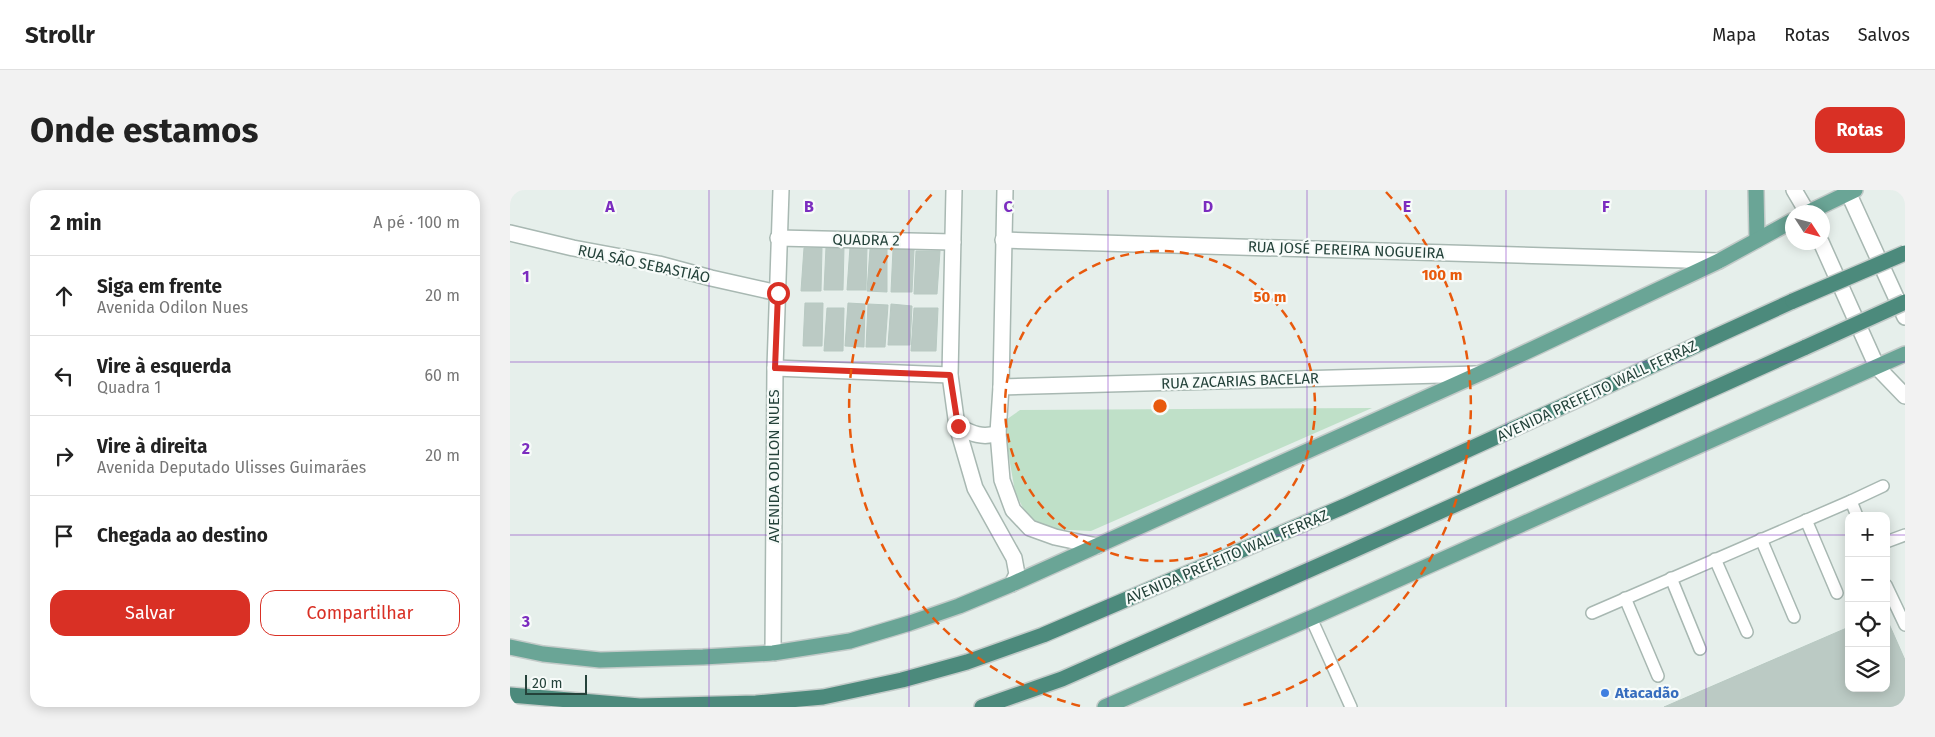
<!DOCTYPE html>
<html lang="pt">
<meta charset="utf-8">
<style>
body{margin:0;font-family:"Fira Sans",sans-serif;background:#f2f2f2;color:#222}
.controls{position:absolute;right:15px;bottom:15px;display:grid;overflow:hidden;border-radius:10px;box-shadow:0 2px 12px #0003}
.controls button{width:45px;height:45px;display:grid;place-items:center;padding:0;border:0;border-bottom:1px solid #e0e0e0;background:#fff;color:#222;font:25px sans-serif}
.compass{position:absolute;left:1275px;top:15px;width:45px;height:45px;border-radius:50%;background:#fff;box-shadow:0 2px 12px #0003;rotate:126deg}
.scale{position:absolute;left:15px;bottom:12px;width:62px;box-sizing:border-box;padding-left:5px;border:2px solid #24423a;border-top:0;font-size:14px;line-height:18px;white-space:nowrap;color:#24423a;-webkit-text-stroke:4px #f7fbf9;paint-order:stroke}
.stop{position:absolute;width:15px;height:15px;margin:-11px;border:4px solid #d93025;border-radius:50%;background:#fff}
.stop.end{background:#d93025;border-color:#fff;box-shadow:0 1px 5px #0008}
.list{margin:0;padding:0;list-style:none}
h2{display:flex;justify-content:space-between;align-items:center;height:65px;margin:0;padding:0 20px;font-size:21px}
h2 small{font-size:16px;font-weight:400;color:#767676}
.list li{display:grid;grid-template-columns:32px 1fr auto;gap:15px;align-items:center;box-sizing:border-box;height:80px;padding:0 20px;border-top:1px solid #e0e0e0}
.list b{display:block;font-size:19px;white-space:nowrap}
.list p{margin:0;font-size:16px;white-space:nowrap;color:#767676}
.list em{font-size:16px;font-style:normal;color:#767676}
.actions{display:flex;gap:10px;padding:15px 20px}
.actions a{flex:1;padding:11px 0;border:1px solid #d93025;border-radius:15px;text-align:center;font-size:18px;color:#d93025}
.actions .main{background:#d93025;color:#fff}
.icon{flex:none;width:28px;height:28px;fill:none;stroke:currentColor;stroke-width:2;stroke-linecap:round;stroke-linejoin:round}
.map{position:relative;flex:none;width:1395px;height:517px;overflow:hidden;border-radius:15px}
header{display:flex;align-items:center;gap:30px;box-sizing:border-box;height:70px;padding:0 25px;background:#fff;border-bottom:1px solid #e0e0e0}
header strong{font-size:24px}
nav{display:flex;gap:28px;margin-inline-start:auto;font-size:18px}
.intro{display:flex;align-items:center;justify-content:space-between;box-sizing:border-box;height:120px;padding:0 30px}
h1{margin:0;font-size:35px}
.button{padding:12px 22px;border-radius:15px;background:#d93025;color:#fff;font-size:18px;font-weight:700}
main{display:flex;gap:30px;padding:0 30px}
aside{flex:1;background:#fff;border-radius:15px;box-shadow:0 2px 12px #0003}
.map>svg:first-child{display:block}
.green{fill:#bfe0c8}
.building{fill:#bbcac4;stroke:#b8c9c2}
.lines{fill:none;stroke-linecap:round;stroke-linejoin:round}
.service-casing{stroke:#a8b8b2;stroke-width:14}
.minor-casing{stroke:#a8b8b2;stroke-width:18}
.tertiary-casing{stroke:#a8b8b2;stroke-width:18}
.primary-casing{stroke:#c2cac8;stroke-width:18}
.trunk-casing{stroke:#c2cac8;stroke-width:18}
.service{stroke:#fff;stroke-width:11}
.minor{stroke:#fff;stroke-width:15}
.tertiary{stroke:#fff;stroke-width:15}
.primary{stroke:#6aa596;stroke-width:15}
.trunk{stroke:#4c8a7c;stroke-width:15}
.trunk-bridge-casing{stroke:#c2cac8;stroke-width:18;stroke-linecap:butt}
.trunk-bridge{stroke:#4c8a7c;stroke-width:15}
.route{stroke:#d93025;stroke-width:6}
.grid{fill:none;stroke:#7b2cbf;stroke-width:1;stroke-opacity:0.55}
.ring{fill:none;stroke:#e8590c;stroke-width:2.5;stroke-dasharray:9 6}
.shop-dot{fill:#3f7fe0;stroke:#f7fbf9;stroke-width:2}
.labels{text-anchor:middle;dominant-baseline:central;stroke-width:4.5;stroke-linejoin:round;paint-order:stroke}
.street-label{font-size:15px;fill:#24423a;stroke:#f7fbf9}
.shop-label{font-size:15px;font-weight:bold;fill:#366cbe;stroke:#f7fbf9;text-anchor:start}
.grid-label{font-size:16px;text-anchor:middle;font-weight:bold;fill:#7b2cbf;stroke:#f7fbf9;stroke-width:4.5;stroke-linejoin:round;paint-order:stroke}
.centre{fill:#e8590c;stroke:#f7fbf9;stroke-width:2.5}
.ring-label{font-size:15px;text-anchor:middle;font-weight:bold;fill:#e8590c;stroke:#f7fbf9;stroke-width:4.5;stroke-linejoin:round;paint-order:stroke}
</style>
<header>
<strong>Strollr</strong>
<nav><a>Mapa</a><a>Rotas</a><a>Salvos</a></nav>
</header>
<div class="intro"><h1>Onde estamos</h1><a class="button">Rotas</a></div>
<main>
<aside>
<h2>2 min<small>A pé · 100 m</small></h2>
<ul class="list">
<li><svg class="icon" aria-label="ahead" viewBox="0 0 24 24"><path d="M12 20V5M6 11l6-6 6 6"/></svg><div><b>Siga em frente</b><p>Avenida Odilon Nues</p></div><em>20 m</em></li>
<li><svg class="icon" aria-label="left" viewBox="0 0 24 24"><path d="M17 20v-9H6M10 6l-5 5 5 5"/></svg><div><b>Vire à esquerda</b><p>Quadra 1</p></div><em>60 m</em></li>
<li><svg class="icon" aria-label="right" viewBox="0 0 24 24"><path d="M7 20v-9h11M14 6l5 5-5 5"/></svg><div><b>Vire à direita</b><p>Avenida Deputado Ulisses Guimarães</p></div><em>20 m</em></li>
<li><svg class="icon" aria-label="arrive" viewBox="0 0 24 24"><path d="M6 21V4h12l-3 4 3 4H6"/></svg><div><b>Chegada ao destino</b></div></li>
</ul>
<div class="actions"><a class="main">Salvar</a><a>Compartilhar</a></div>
</aside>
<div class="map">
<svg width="1395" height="517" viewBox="0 0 1395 517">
<rect width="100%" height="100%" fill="#e6efeb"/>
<polygon class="green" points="862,218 581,341 538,339 518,328 505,302 493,232 510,220"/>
<g class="building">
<polygon points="316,57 334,57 333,100 314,100"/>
<polygon points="340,57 357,57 356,100 337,100"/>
<polygon points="294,58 312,58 311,101 291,101"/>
<polygon points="360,59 377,59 377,102 357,101"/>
<polygon points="383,59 404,60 402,102 381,102"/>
<polygon points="406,61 430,61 427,104 404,104"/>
<polygon points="295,113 313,113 312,156 293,156"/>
<polygon points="338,113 355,114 354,157 335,156"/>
<polygon points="358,114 378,115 375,157 356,157"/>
<polygon points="381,114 402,116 400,155 378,155"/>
<polygon points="317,118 334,118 333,161 314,161"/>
<polygon points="404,118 428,118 426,161 401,161"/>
<polygon points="1376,427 1395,470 1395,517 1154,517 1339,437 1339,498 1376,498"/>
</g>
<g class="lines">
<g class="service-casing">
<g id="service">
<polyline points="1341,311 1373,296"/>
<polyline points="1296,330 1327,403"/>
<polyline points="1251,349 1284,427"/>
<polyline points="1376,352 1395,345"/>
<polyline points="1205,369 1237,442"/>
<polyline points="1161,388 1190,459"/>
<polyline points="1376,395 1395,435"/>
<polyline points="1115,408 1148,486"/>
<polyline points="1082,423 1341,311 1347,326"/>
<polyline points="801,428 841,517"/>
</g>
</g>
<g class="minor-casing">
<g id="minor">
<polyline points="0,43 63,58 149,74 201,88 268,103"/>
<polyline points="268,48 443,52"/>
<polyline points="493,50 1209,71"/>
<polyline points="265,178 440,185"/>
<polyline points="491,197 967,184"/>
<polyline points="263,463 265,178 271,0"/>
</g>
</g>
<g class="tertiary-casing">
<g id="tertiary">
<polyline points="444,0 440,185 447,236 465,298 504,368 507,384 502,394"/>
<polyline points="495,0 491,197 488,243 492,290 503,320 520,338 545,347 587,356"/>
<polyline points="1284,0 1297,22"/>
<polyline points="1337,0 1395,127"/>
<polyline points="1311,52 1367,177 1395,206"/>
<path d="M447 236C461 243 472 249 488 243"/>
</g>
</g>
<g class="primary-casing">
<g id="primary">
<polyline points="1246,0 1247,50"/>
<polyline points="1299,22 1345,0"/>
<polyline points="0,457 33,464 90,470 193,467 263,463 340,451 400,433 449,416 502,394 982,178 1209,71 1282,31"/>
<polyline points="595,517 801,428 1395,164"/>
</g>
</g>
<g class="trunk-casing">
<g id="trunk">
<polyline points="0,505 130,516 246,513 313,507 392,490 457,472 533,445 835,316 1283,111"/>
<polyline points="472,517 552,489 842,361 1296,157"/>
</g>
</g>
<use href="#service" class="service"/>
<use href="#minor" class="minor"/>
<use href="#tertiary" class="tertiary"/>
<use href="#primary" class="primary"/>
<use href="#trunk" class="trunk"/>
<g class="trunk-bridge-casing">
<g id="trunk-bridge">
<polyline points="1283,111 1395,63"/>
<polyline points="1296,157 1395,112"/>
</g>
</g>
<use href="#trunk-bridge" class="trunk-bridge"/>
</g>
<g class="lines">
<polyline class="route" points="268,103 265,178 440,185 448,236"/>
</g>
<path class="grid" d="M199 0V517M399 0V517M598 0V517M797 0V517M996 0V517M1196 0V517M0 172H1395M0 345H1339M1376 345H1395"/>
<g class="ring">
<circle cx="650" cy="216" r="155"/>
<path d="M570 516A311 311 0 0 1 424 2M876 2A311 311 0 0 1 730 516"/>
</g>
<circle class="shop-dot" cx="1095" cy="503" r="5"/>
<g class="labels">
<g class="street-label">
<text transform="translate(356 50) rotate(1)">QUADRA 2</text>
<text transform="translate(836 60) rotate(2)">RUA JOSÉ PEREIRA NOGUEIRA</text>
<text transform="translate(134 74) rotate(12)">RUA SÃO SEBASTIÃO</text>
<text transform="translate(730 191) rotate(-2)">RUA ZACARIAS BACELAR</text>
<text transform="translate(1087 201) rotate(-25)">AVENIDA PREFEITO WALL FERRAZ</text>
<text transform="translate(264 276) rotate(-90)">AVENIDA ODILON NUES</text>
<text transform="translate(717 367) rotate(-23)">AVENIDA PREFEITO WALL FERRAZ</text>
</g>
<g class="shop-label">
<text x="1105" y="503">Atacadão</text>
</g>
</g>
<g class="grid-label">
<text x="100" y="22">A</text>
<text x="299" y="22">B</text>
<text x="498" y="22">C</text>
<text x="698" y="22">D</text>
<text x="897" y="22">E</text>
<text x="1096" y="22">F</text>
<text x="16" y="92">1</text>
<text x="16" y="264">2</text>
<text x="16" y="437">3</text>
</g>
<circle cx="650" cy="216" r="8" class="centre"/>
<g class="ring-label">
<text x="932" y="90">100 m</text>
<text x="760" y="112">50 m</text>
</g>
</svg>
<div class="controls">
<button>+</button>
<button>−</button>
<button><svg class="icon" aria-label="locate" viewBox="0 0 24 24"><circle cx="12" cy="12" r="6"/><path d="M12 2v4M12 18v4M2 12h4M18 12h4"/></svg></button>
<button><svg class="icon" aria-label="layers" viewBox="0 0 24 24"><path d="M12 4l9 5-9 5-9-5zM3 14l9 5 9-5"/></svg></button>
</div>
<svg class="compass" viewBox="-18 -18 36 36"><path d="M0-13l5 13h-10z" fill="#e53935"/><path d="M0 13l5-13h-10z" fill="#767676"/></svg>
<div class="scale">20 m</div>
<div class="stop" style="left:268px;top:103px"></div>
<div class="stop end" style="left:448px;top:236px"></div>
</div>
</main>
